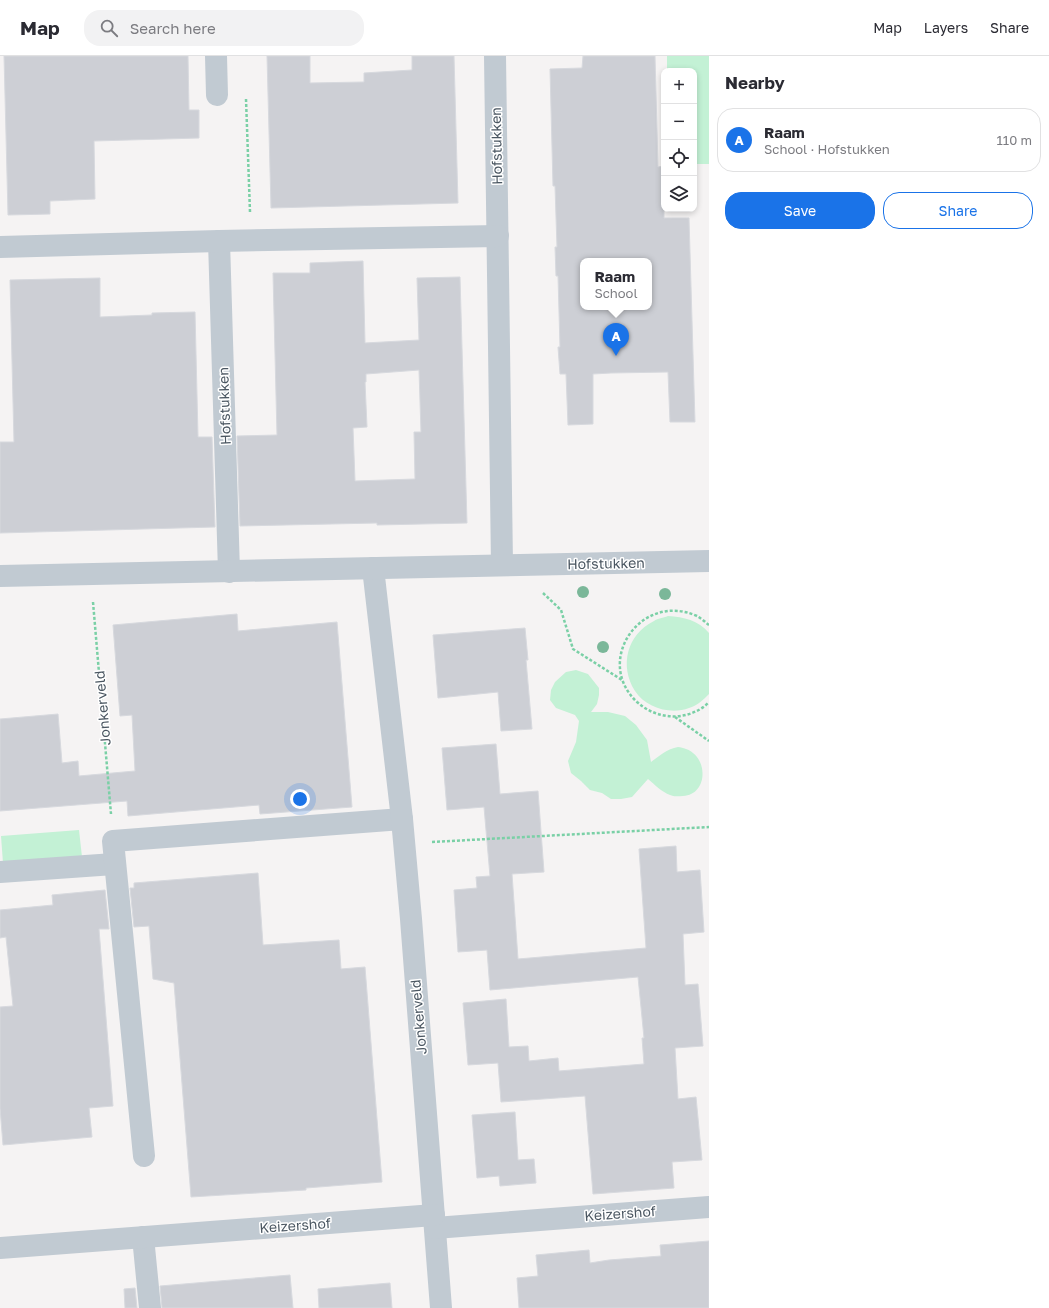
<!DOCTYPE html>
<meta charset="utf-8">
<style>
body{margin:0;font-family:"Golos Text",sans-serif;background:#f2f2f3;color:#2b2b33}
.controls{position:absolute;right:12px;top:12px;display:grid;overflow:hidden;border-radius:8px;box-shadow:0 2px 6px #0003}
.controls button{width:36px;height:36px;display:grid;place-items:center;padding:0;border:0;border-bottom:1px solid #e1e1e2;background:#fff;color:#2b2b33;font:20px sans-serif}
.you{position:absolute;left:300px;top:743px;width:14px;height:14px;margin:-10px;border:3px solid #fff;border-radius:50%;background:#1a73e8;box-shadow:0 0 0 6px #1a73e833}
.badge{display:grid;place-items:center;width:26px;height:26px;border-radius:50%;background:#1a73e8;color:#fff;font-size:13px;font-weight:700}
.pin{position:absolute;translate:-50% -33px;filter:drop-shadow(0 1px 2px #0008)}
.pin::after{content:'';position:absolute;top:21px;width:14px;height:12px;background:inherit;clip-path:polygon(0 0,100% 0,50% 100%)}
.popup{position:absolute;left:580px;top:202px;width:72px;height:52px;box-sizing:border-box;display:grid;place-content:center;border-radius:8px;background:#fff;filter:drop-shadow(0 1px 3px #0005);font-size:13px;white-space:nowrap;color:#7c7c81}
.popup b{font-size:15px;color:#2b2b33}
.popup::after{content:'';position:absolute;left:50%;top:100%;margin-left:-8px;border:8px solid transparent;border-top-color:#fff}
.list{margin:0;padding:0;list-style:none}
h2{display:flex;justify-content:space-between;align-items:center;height:52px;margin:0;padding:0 16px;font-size:17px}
h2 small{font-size:13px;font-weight:400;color:#7c7c81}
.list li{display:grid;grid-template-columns:26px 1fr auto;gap:12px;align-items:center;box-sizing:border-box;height:64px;margin:0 8px 8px;padding:0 8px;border:1px solid #e1e1e2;border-radius:16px}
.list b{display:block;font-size:15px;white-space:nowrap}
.list p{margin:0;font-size:13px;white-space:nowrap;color:#7c7c81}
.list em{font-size:13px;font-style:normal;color:#7c7c81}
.actions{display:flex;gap:8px;padding:12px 16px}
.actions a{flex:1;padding:9px 0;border:1px solid #1a73e8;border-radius:16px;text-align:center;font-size:14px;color:#1a73e8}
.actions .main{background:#1a73e8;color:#fff}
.icon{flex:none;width:22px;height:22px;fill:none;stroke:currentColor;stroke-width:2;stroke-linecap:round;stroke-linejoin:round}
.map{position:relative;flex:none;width:709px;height:1252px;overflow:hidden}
header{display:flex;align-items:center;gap:24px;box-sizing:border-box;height:56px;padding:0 20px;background:#fff;border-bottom:1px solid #e1e1e2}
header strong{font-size:19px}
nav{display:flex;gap:22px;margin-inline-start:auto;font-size:14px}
.search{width:280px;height:36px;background:#f2f2f3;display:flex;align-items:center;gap:10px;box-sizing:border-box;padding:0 14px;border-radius:16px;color:#7c7c81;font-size:15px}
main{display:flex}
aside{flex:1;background:#fff}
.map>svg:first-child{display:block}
.green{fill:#c3f1d5}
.building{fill:#cdcfd5;stroke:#d7d9de;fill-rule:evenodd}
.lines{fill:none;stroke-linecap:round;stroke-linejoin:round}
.path{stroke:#7ad0a6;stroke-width:2.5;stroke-dasharray:3 2;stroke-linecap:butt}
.pedestrian{stroke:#c1cad2;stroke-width:22}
.minor{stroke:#c1cad2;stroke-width:22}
.tree{fill:#7bb799}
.labels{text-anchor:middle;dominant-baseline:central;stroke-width:3;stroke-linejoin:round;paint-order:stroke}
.street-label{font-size:14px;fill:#4a5661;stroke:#fff}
</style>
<header>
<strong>Map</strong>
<div class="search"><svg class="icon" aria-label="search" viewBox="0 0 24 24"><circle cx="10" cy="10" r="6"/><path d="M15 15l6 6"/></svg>Search here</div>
<nav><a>Map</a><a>Layers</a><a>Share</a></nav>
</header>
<main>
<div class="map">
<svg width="709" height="1252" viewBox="0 0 709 1252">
<rect width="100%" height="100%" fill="#f5f3f3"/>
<g class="green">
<polygon points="667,0 709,0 709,108 694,108 694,15 667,15"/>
<path d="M668 560C684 561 698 564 709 577V638C703 644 697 650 689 652 671 659 646 652 635 635 619 610 627 578 654 565 658 562 663 562 668 560Z"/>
<path d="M576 614 588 618 599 632V639L597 648 591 656H608L625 660 636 669 647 684 651 706C659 700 667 693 678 691 681 691 683 692 686 693 709 701 708 739 683 740 679 740 674 741 670 739 662 736 655 729 648 723L632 741 621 743H611L602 737 590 734 581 725 571 717 568 705 576 686 579 665 575 659 556 652 550 644 551 634 555 626 566 616Z"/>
<polygon points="79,774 82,801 3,807 1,780"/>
</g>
<g class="building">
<polygon points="4,0 188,0 189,54 199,54 199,82 94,85 95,143 50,145 50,158 8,159"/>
<polygon points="267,0 310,0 310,27 364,26 364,17 412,14 412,0 454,0 458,147 271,152"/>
<path d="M583 0H655L658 111 663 110V121H664V162H689L695 366H670L668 316 611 317 593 318V368L568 369 566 318H560L558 291H560L558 220H556L555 191H557L555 130H553L550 13 582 12ZM583 205H649V251H583Z"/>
<path d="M363 205 365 287 419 284 417 222 460 221 467 467 377 469V467L240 470 237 380 277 379 273 217H310V207ZM419 314 421 376H414L415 423 355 425 353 372 367 371 365 326H366V318Z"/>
<polygon points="100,222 100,261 152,259 152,257 195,256 198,381 212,381 215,471 0,477 0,386 14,386 10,224"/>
<polygon points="237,558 238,575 337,566 352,751 260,758 259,749 128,760 127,745 0,755 0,663 58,658 62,707 78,705 79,720 135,715 132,659 120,660 113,569"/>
<polygon points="525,572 528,604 526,604 532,673 501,675 498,636 438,642 433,579"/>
<polygon points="496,688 500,738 538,735 544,816 512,818 518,903 646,892 639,793 676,790 677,816 700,814 704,876 683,878 685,929 698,928 703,990 675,992 678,1043 696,1041 702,1104 672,1106 674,1132 593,1138 585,1040 501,1046 498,1007 468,1009 463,947 506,943 509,991 528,990 529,1005 558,1002 559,1015 644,1008 642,982 644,982 638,921 490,934 487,894 458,896 454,834 477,832 476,821 490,820 484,751 447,754 442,692"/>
<polygon points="258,817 263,889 339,884 341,913 365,911 382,1126 306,1132 306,1134 191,1141 174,927 153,923 149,870 134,871 130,832 134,832 134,827"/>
<polygon points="105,834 109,873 99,873 113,1050 89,1052 92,1081 3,1089 0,1052 0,951 13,950 6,881 0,882 0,854 53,849 52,839"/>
<polygon points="515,1056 518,1104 534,1103 536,1127 500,1130 499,1120 477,1122 472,1059"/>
<polygon points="709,1185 709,1252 519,1252 517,1222 538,1220 536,1199 589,1194 590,1207 609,1204 661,1200 660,1189"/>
<polygon points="290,1219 293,1252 162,1252 160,1230"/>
<polygon points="390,1227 392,1252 319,1252 318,1233"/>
<polygon points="135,1232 137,1252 125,1252 124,1233"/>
</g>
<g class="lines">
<g class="path">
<polyline points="246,43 250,156"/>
<polyline points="543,537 561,554 573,593 622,624"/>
<polyline points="93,546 111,758"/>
<path d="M709 569C705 566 701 562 697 560 641 535 593 605 637 646 646 654 655 658 667 660 681 662 699 657 709 646"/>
<polyline points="675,661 709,685"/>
<polyline points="432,786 709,771"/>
</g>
<g class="pedestrian">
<polyline points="216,0 217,39"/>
<polyline points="219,185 229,516"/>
<polyline points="0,816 114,808"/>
<polyline points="144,1100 113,785 402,763"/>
<polyline points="143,1181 150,1252"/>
</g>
<g class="minor">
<polyline points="495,0 502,509"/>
<polyline points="0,191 219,185 498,180"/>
<polyline points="373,512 402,763 411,863 441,1252"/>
<polyline points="0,520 709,505"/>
<polyline points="435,1172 709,1151"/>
<polyline points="0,1192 434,1159"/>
</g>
</g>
<g class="tree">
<circle cx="583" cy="536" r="6"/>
<circle cx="665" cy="538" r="6"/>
<circle cx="603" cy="591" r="6"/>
</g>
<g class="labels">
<g class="street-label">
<text transform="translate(496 90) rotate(-91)">Hofstukken</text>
<text transform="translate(224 350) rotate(-92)">Hofstukken</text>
<text transform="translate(606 507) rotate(-1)">Hofstukken</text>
<text transform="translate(102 652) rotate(-95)">Jonkerveld</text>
<text transform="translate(418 961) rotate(-95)">Jonkerveld</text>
<text transform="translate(620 1157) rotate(-4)">Keizershof</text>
<text transform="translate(295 1169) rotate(-4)">Keizershof</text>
</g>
</g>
</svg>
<div class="controls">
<button>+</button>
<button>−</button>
<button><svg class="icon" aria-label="locate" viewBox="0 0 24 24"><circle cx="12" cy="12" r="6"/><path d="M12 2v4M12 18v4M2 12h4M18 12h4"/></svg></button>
<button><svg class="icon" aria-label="layers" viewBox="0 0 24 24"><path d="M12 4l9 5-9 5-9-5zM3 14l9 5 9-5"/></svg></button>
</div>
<div class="you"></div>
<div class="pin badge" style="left:616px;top:300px">A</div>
<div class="popup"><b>Raam</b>School</div>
</div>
<aside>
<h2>Nearby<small></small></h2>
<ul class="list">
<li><span class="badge">A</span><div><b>Raam</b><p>School · Hofstukken</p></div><em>110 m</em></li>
</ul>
<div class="actions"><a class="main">Save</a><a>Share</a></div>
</aside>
</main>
